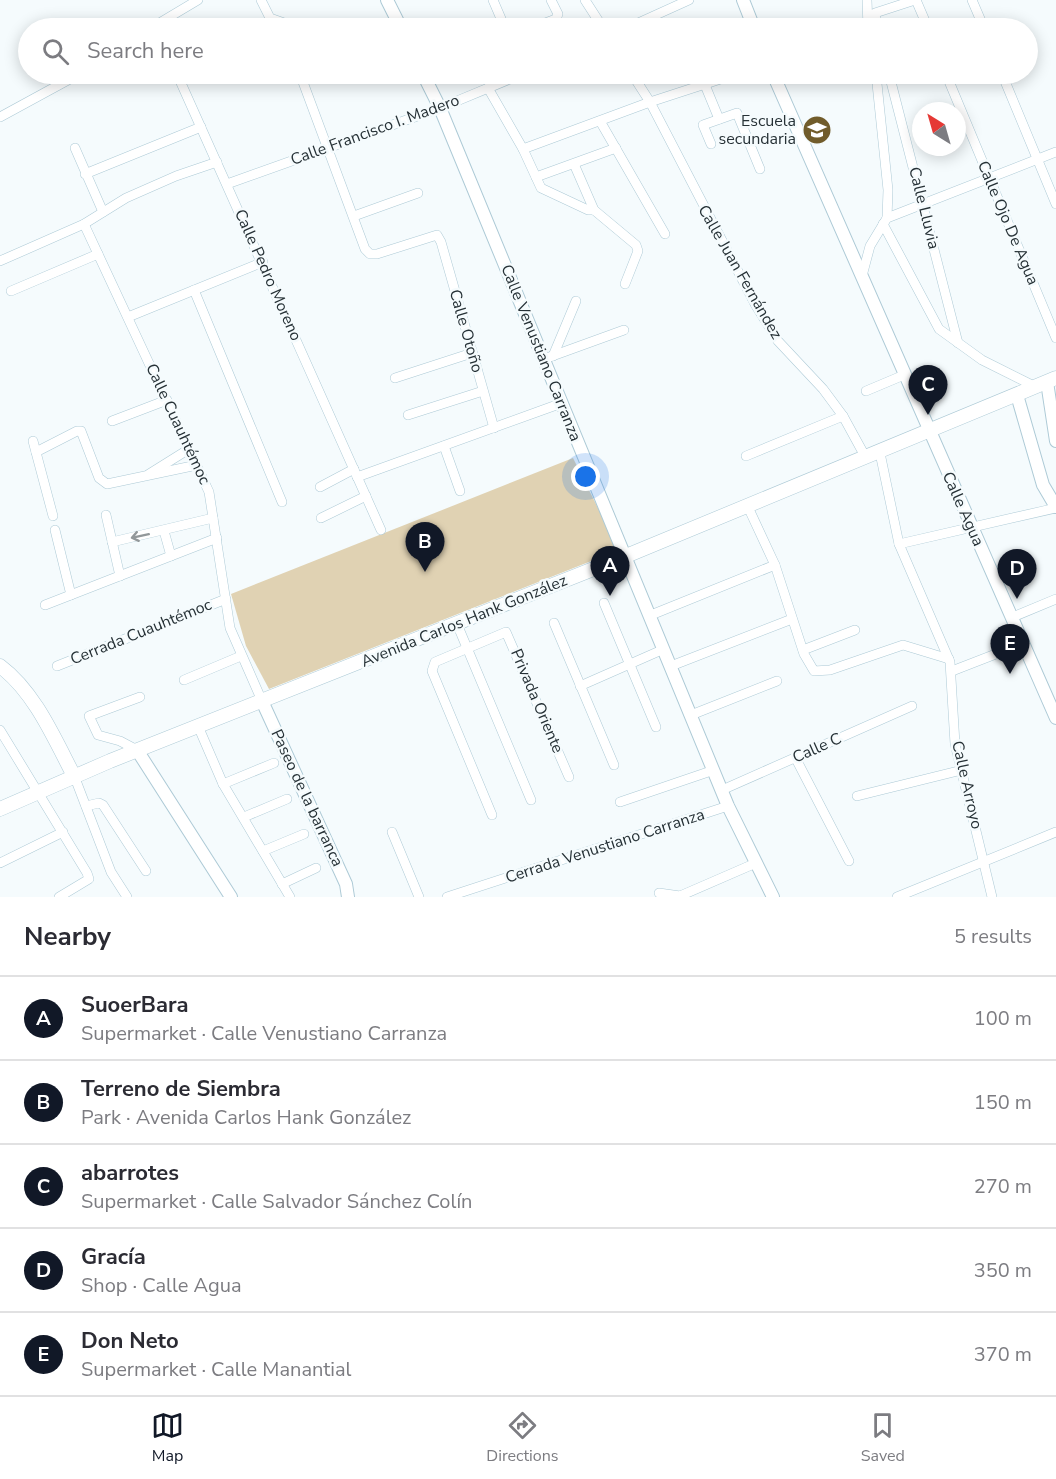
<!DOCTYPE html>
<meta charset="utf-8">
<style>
body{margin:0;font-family:"Nunito Sans",sans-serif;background:#f2f2f3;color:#2b2b33}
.compass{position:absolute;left:912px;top:102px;width:54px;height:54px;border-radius:50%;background:#fff;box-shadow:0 3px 15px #0003;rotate:323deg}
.you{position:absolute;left:586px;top:477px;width:21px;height:21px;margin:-15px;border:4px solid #fff;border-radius:50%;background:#1a73e8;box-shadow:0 0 0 9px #1a73e833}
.badge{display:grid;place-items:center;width:39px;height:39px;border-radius:50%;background:#111827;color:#fff;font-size:20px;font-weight:700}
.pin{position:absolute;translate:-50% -50px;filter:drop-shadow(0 2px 3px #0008)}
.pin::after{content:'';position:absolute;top:32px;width:21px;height:18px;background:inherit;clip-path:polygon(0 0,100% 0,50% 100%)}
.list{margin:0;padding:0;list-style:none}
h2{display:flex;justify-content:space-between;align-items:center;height:78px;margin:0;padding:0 24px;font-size:26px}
h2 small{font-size:20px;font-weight:400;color:#7c7c81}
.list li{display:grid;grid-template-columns:39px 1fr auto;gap:18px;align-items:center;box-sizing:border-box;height:84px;padding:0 24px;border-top:2px solid #e1e1e2}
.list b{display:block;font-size:22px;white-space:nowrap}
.list p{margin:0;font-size:20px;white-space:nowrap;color:#7c7c81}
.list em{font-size:20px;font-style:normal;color:#7c7c81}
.icon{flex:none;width:33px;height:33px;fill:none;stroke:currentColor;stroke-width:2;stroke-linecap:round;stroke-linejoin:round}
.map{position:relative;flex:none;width:1056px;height:897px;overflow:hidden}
.search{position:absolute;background:#fff;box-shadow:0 3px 15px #0003;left:18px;right:18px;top:18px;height:66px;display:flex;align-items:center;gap:15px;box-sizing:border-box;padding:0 21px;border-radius:33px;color:#7c7c81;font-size:22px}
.sheet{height:498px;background:#fff}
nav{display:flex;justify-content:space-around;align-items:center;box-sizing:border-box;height:84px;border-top:2px solid #e1e1e2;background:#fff;font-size:16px;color:#7c7c81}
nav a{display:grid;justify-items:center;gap:3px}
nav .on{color:#111827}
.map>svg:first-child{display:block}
.green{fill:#e0d2b3}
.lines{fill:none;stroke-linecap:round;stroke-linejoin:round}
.minor-casing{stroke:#adcad6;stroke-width:10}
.tertiary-casing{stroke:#adcad6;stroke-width:14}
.secondary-casing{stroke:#adcad6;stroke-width:15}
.minor{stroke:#fff;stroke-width:9}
.tertiary{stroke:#fff;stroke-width:12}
.secondary{stroke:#fff;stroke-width:14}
.oneway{stroke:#92989a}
.labels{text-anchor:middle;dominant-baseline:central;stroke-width:5;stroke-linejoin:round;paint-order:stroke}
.poi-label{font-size:16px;fill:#263136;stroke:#f5fbfd;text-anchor:end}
.street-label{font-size:16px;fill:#263136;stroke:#f5fbfd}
</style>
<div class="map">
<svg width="1056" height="897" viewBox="0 0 1056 897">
<rect width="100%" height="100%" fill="#f5fbfd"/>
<polygon class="green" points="573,458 619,550 269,689 246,646 231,594"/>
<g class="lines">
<g class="minor-casing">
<g id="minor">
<polyline points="261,0 270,18 284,23 286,28"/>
<polyline points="493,0 505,28"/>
<polyline points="585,0 603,28"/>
<polyline points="867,0 868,28"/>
<polyline points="916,0 928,28"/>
<polyline points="972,0 984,28"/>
<polyline points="151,28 198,0"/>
<polyline points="532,28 556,19 558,14 551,0"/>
<polyline points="627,28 689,0"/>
<polyline points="878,28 875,13 915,0"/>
<polyline points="177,74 381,530"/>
<polyline points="300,74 365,249 370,254 377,254 437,235 441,242 494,428"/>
<polyline points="632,74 650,102 755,304 778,341 823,389 843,416 866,458"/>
<polyline points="876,74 888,190 887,218"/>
<polyline points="889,74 958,343"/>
<polyline points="946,74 1056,338"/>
<polyline points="1002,74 1056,204"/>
<polyline points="705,85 719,119"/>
<polyline points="488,88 523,149 541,188 588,210 594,210"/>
<polyline points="0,117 79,74"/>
<polyline points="600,121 665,234"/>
<polyline points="711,144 703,125 737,113 760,169"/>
<polyline points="75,148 103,212"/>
<polyline points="523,149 650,102 736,74"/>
<polyline points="574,164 594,210 636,245 638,251 625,284"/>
<polyline points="85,174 201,127"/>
<polyline points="536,177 616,148"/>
<polyline points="227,184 440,108 522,74"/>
<polyline points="354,216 418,193"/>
<polyline points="84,224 209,492 230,628 262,701"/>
<polyline points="883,224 939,329 982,360 1036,387"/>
<polyline points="0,261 84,224 126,198 176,176 217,162"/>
<polyline points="862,276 870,246 887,218 1056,152"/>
<polyline points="194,290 282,502"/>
<polyline points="11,291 98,254"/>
<polyline points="128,317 263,262"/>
<polyline points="553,356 576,301"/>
<polyline points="544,359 624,330"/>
<polyline points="395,378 472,353"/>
<polyline points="866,391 904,375"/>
<polyline points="408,415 483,391"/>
<polyline points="112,421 167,400"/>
<polyline points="33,441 53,516"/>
<polyline points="444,446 460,491"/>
<polyline points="36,452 77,431 81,431 99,478 107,484 197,465"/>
<polyline points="880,453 899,544 950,662 955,744 992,897"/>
<polyline points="746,456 843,416"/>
<polyline points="149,474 189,449"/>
<polyline points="357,477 562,403"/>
<polyline points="320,487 354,469"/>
<polyline points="748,507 775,565 804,654 814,671 830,670 903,645 949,659"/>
<polyline points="106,515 120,576"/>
<polyline points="321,518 366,496"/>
<polyline points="55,530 71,595"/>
<polyline points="164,531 171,556"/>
<polyline points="112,542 213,518"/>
<polyline points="899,544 1056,508"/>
<polyline points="604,603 656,727"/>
<polyline points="45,605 217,538"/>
<polyline points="651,615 775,565"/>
<polyline points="1013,617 1056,599"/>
<polyline points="554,623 614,765"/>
<polyline points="457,624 531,800"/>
<polyline points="803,650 855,630"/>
<polyline points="57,666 226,599"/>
<polyline points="671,666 792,619"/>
<polyline points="952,671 1024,643"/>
<polyline points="184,680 241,656"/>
<polyline points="580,686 664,649"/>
<polyline points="691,715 777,681"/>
<polyline points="198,726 223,784 290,897"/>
<polyline points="0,730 87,873 89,879 59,897"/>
<polyline points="137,750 120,741 98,735 89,716 140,697"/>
<polyline points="795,757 849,861"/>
<polyline points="75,778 111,872 127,897"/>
<polyline points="223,784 274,763"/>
<polyline points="722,790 912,706"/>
<polyline points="857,796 962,770"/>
<polyline points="620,802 714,770"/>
<polyline points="86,806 99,803 103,805 146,871"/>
<polyline points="492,815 432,671 435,662 506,632 569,777"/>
<polyline points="244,817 287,799"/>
<polyline points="392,832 419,897"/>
<polyline points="263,851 304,834"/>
<polyline points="0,863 63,832"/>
<polyline points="282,884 316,868"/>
<polyline points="659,893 680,896 756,863"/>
<polyline points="447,897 728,806"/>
<polyline points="897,897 1056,832"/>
</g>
</g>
<g class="tertiary-casing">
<g id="tertiary">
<polyline points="387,0 401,28"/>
<polyline points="743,0 754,28"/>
<polyline points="423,74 440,108 728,806 773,897"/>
<polyline points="773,74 1056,718"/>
<polyline points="1047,382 1056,441"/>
<polyline points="1017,395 1043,485 1056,507"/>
<polyline points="262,701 346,884 348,897"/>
<polyline points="137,750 231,897"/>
</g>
</g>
<g class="secondary-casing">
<g id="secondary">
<path d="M0 666C35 692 55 740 75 778"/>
<polyline points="0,809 110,761 626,556 1056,378"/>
</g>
</g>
<use href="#minor" class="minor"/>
<use href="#tertiary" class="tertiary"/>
<use href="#secondary" class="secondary"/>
</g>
<defs><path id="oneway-shaft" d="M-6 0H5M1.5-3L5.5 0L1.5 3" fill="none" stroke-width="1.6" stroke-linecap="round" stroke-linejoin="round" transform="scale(1.5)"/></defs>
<use class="oneway" href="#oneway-shaft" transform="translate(140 536) rotate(168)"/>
<defs>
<g id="school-disc" transform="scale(1.5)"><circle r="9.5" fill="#715c2b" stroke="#f5fbfd"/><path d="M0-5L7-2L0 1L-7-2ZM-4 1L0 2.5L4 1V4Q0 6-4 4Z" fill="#fff"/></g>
</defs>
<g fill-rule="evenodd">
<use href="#school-disc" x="817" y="130"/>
</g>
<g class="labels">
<g class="poi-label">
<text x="796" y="121">Escuela<tspan x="796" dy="18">secundaria</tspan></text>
</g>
<g class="street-label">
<text transform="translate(375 130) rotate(-20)">Calle Francisco I. Madero</text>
<text transform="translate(924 208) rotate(76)">Calle Lluvia</text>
<text transform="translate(1008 223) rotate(67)">Calle Ojo De Agua</text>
<text transform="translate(740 272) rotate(60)">Calle Juan Fernández</text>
<text transform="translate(268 275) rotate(66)">Calle Pedro Moreno</text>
<text transform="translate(466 331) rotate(74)">Calle Otoño</text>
<text transform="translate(541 353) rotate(68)">Calle Venustiano Carranza</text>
<text transform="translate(178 424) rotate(65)">Calle Cuauhtémoc</text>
<text transform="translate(963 509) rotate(66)">Calle Agua</text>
<text transform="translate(464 621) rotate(-22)">Avenida Carlos Hank González</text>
<text transform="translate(141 632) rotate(-22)">Cerrada Cuauhtémoc</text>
<text transform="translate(537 701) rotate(67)">Privada Oriente</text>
<text transform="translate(817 748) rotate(-24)">Calle C</text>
<text transform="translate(967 785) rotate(77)">Calle Arroyo</text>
<text transform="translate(307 798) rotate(65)">Paseo de la barranca</text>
<text transform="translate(605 846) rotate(-18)">Cerrada Venustiano Carranza</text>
</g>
</g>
</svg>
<svg class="compass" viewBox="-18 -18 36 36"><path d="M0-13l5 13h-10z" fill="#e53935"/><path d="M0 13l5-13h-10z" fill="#7c7c81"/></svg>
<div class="you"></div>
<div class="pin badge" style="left:610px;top:596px">A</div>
<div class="pin badge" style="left:425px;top:572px">B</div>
<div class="pin badge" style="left:928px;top:415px">C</div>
<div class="pin badge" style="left:1017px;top:599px">D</div>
<div class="pin badge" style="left:1010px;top:674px">E</div>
<div class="search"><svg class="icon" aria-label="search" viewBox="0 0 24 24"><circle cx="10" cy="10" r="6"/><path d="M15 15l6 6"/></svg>Search here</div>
</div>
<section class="sheet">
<h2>Nearby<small>5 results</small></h2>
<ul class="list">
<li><span class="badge">A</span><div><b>SuoerBara</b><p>Supermarket · Calle Venustiano Carranza</p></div><em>100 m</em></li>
<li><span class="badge">B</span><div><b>Terreno de Siembra</b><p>Park · Avenida Carlos Hank González</p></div><em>150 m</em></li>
<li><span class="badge">C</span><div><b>abarrotes</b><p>Supermarket · Calle Salvador Sánchez Colín</p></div><em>270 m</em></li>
<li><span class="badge">D</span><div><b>Gracía</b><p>Shop · Calle Agua</p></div><em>350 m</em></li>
<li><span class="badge">E</span><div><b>Don Neto</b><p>Supermarket · Calle Manantial</p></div><em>370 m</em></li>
</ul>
</section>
<nav>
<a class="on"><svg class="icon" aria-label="map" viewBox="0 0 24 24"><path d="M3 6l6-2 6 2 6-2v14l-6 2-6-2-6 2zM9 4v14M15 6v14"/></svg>Map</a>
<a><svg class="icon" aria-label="directions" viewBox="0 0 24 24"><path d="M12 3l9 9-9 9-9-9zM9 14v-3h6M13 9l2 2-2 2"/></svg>Directions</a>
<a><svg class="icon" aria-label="saved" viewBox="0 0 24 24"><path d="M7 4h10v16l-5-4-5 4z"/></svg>Saved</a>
</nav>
